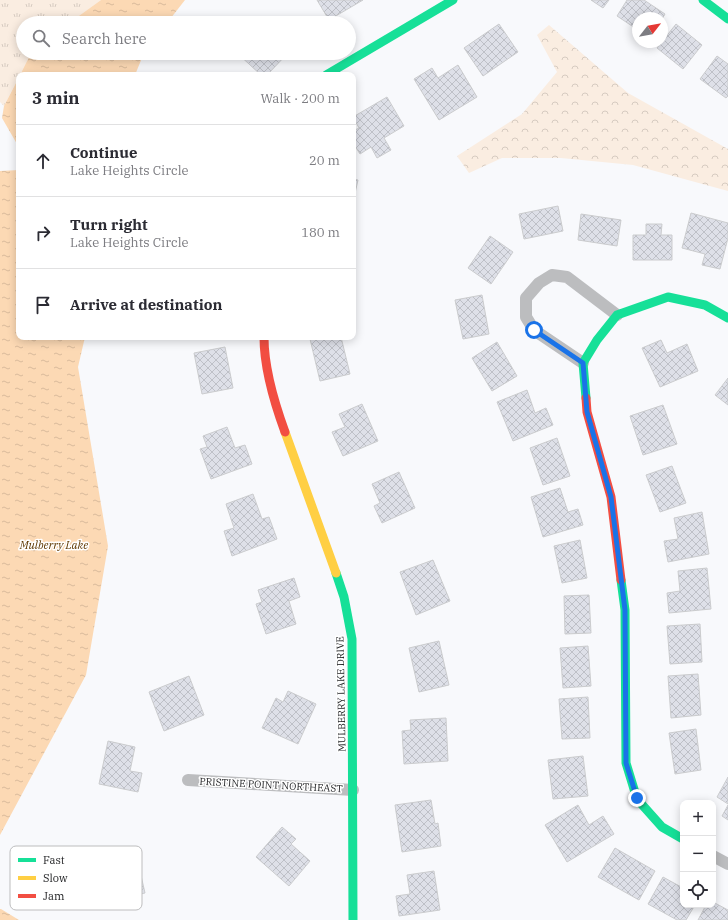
<!DOCTYPE html>
<meta charset="utf-8">
<style>
body{margin:0;font-family:"IBM Plex Serif",serif;background:#f2f2f3;color:#2b2b33}
.controls{position:absolute;right:12px;bottom:12px;display:grid;overflow:hidden;border-radius:8px;box-shadow:0 2px 10px #0003}
.controls button{width:36px;height:36px;display:grid;place-items:center;padding:0;border:0;border-bottom:1px solid #e1e1e2;background:#fff;color:#2b2b33;font:20px sans-serif}
.compass{position:absolute;left:632px;top:12px;width:36px;height:36px;border-radius:50%;background:#fff;box-shadow:0 2px 10px #0003;rotate:59deg}
.stop{position:absolute;width:12px;height:12px;margin:-9px;border:3px solid #1a73e8;border-radius:50%;background:#fff}
.stop.end{background:#1a73e8;border-color:#fff;box-shadow:0 1px 4px #0008}
.list{margin:0;padding:0;list-style:none}
h2{display:flex;justify-content:space-between;align-items:center;height:52px;margin:0;padding:0 16px;font-size:17px}
h2 small{font-size:13px;font-weight:400;color:#7c7c81}
.list li{display:grid;grid-template-columns:26px 1fr auto;gap:12px;align-items:center;box-sizing:border-box;height:72px;padding:0 16px;border-top:1px solid #e1e1e2}
.list b{display:block;font-size:15px;white-space:nowrap}
.list p{margin:0;font-size:13px;white-space:nowrap;color:#7c7c81}
.list em{font-size:13px;font-style:normal;color:#7c7c81}
.icon{flex:none;width:22px;height:22px;fill:none;stroke:currentColor;stroke-width:2;stroke-linecap:round;stroke-linejoin:round}
.map{position:relative;flex:none;width:728px;height:920px;overflow:hidden}
.search{position:absolute;background:#fff;box-shadow:0 2px 10px #0003;left:16px;top:16px;width:340px;height:44px;display:flex;align-items:center;gap:10px;box-sizing:border-box;padding:0 14px;border-radius:22px;color:#7c7c81;font-size:15px}
.panel{position:absolute;background:#fff;box-shadow:0 2px 10px #0003;left:16px;top:72px;width:340px;height:268px;border-radius:8px}
.map>svg:first-child{display:block}
.forest{fill:url(#forest-crowns)}
.park{fill:url(#park-tufts)}
.water{fill:url(#water-ripples)}
.building{fill:url(#building-cross-hatch);stroke:#cbccce}
.lines{fill:none;stroke-linecap:round;stroke-linejoin:round}
.street{stroke:#bcbdbf;stroke-width:12}
.fast{stroke:#16e098;stroke-width:9}
.slow{stroke:#ffcf43;stroke-width:9}
.jam{stroke:#f24e42;stroke-width:9}
.route{stroke:#1a73e8;stroke-width:5}
.labels{text-anchor:middle;dominant-baseline:central;stroke-width:3;stroke-linejoin:round;paint-order:stroke}
.street-label{font-size:10px;fill:#222325;stroke:#fff}
.water-label{font-size:11px;font-style:italic;fill:#5e3700;stroke:#fff}
.key{fill:#fff;stroke:#bdbdbe;stroke-width:1}
.key-label{font-size:11px;fill:#222325}
</style>
<div class="map">
<svg width="728" height="920" viewBox="0 0 728 920">
<defs>
<pattern id="forest-crowns" width="20" height="18" patternUnits="userSpaceOnUse"><rect width="20" height="18" fill="#faede1"/><path d="M2 6a3 3 0 1 1 6 0M12 15a3 3 0 1 1 6 0" fill="none" stroke="#d6cbc1"/></pattern>
<pattern id="park-tufts" width="24" height="20" patternUnits="userSpaceOnUse"><rect width="24" height="20" fill="#faede1"/><path d="M3 7l-1-3M5 7V3M7 7l1-3M15 17l-1-3M17 17v-4M19 17l1-3" fill="none" stroke="#d6cbc1"/></pattern>
<pattern id="water-ripples" width="26" height="14" patternUnits="userSpaceOnUse"><rect width="26" height="14" fill="#fcd9b4"/><path d="M2 4q2-2 4 0t4 0M15 11q2-2 4 0t4 0" fill="none" stroke="#d8ba9b"/></pattern>
<pattern id="building-cross-hatch" width="8" height="8" patternUnits="userSpaceOnUse"><rect width="8" height="8" fill="#dee0e8"/><path d="M0 0l8 8M0 8l8-8" fill="none" stroke="#bec0c7"/></pattern>
</defs>
<rect width="100%" height="100%" fill="#f8f9fc"/>
<polygon class="forest" points="549,25 628,93 728,149 728,191 633,165 561,158 502,158 469,173 457,156 522,114 557,72 537,35"/>
<polygon class="park" points="0,0 101,0 69,23 23,23 23,53 31,53 4,106 0,102"/>
<g class="water">
<polygon points="101,0 185,0 167,23 69,23"/>
<polygon points="31,53 144,53 135,75 20,75"/>
<polygon points="19,77 19,157 17,144 2,118 4,106"/>
<polygon points="19,170 19,337 85,337 78,367 108,546 86,675 0,835 0,171"/>
<polygon points="0,909 1,909 19,920 0,920"/>
</g>
<g class="building">
<polygon points="317,0 363,0 329,20"/>
<polygon points="591,0 609,0 603,8"/>
<polygon points="627,0 644,0 665,14 662,19 662,18 638,18 638,30 617,16"/>
<polygon points="499,24 518,52 483,76 464,48"/>
<polygon points="676,24 702,45 683,69 657,48"/>
<polygon points="237,53 288,53 267,75 261,75"/>
<polygon points="717,56 728,64 728,96 726,98 700,79"/>
<polygon points="458,65 477,97 439,120 414,79 432,68 438,78"/>
<polygon points="387,97 404,126 384,138 391,150 377,158 371,147 360,154 353,143 353,131 359,128 353,117"/>
<polygon points="353,179 358,180 353,202"/>
<polygon points="558,206 563,231 524,239 519,214"/>
<polygon points="691,213 728,223 728,238 720,269 702,265 705,254 682,248"/>
<polygon points="581,214 621,220 617,246 578,240"/>
<polygon points="646,224 662,224 661,235 672,235 672,260 633,260 633,235 646,235"/>
<polygon points="490,236 513,252 491,284 468,268"/>
<polygon points="482,295 489,334 463,339 455,300"/>
<polygon points="317,337 341,337 350,374 320,381 310,339"/>
<polygon points="661,340 667,353 687,344 698,371 660,387 642,348"/>
<polygon points="497,342 517,376 492,391 472,358"/>
<polygon points="225,347 233,388 202,394 194,353"/>
<polygon points="728,378 728,405 715,395"/>
<polygon points="527,390 535,413 546,408 553,425 513,441 497,402"/>
<polygon points="362,404 378,441 343,456 332,432 345,427 339,414"/>
<polygon points="663,405 677,444 643,455 630,416"/>
<polygon points="227,427 235,448 245,445 252,464 211,479 200,449 207,447 203,436"/>
<polygon points="557,438 570,476 543,485 530,448"/>
<polygon points="672,466 686,503 660,512 646,475"/>
<polygon points="399,472 415,508 382,523 374,506 380,503 372,484"/>
<polygon points="560,488 568,512 578,509 583,525 543,537 531,497"/>
<polygon points="253,494 262,519 269,517 277,539 232,556 224,531 234,528 226,504"/>
<polygon points="702,512 709,554 668,562 664,541 678,539 674,518"/>
<polygon points="580,540 587,578 562,583 554,546"/>
<polygon points="433,560 450,601 416,615 400,572"/>
<polygon points="707,568 711,609 669,613 667,593 680,591 678,571"/>
<polygon points="294,578 300,597 289,601 296,624 266,634 256,604 262,602 258,590"/>
<polygon points="589,595 591,633 565,634 564,596"/>
<polygon points="700,624 702,662 670,664 667,626"/>
<polygon points="439,641 449,685 419,692 409,648"/>
<polygon points="588,646 591,686 563,688 560,648"/>
<polygon points="698,674 701,715 671,718 668,676"/>
<polygon points="189,676 204,715 164,731 149,692"/>
<polygon points="288,691 316,704 298,744 262,728 276,698 283,702"/>
<polygon points="588,697 590,738 562,739 559,699"/>
<polygon points="446,718 448,761 404,764 402,731 411,730 410,720"/>
<polygon points="696,729 701,770 675,774 669,733"/>
<polygon points="108,741 135,747 130,771 142,773 138,792 99,784"/>
<polygon points="583,756 588,796 553,799 548,760"/>
<polygon points="728,777 728,804 717,797"/>
<polygon points="431,800 435,824 438,823 441,846 402,852 395,805"/>
<polygon points="578,805 589,825 603,816 614,834 567,862 545,825"/>
<polygon points="728,805 728,820 722,816"/>
<polygon points="282,827 296,839 291,844 310,861 289,886 256,857"/>
<polygon points="615,848 655,871 639,900 598,877"/>
<polygon points="85,855 88,869 137,858 145,893 98,903 94,888 78,892 71,858"/>
<polygon points="434,871 440,910 399,916 396,896 410,894 407,875"/>
<polygon points="663,877 683,888 683,905 695,905 686,920 677,920 648,904"/>
<polygon points="713,902 728,910 728,920 698,920 706,905 713,905"/>
</g>
<g class="lines">
<g class="street">
<polyline points="583,363 534,330 526,317 526,298 539,283 552,275 567,277 617,315"/>
<polyline points="188,780 353,790"/>
<polyline points="713,856 728,864"/>
</g>
<g class="fast">
<polyline points="703,0 728,19"/>
<polyline points="326,75 453,0"/>
<polyline points="586,398 583,363 597,340 617,315 668,297 705,305 728,318"/>
<polyline points="336,573 344,597 352,639 353,920"/>
<polyline points="621,580 625,610 626,763 637,799 662,827 683,839"/>
</g>
<polyline class="slow" points="285,432 336,573"/>
<g class="jam">
<path d="M264 337C264 369 274 402 285 432"/>
<polyline points="586,398 587,412 611,497 621,580"/>
</g>
</g>
<g class="lines">
<polyline class="route" points="534,330 583,363 587,412 611,497 625,610 626,763 637,798"/>
</g>
<g class="labels">
<g class="street-label">
<text transform="translate(341 694) rotate(-91)">MULBERRY LAKE DRIVE</text>
<text transform="translate(271 785) rotate(3)">PRISTINE POINT NORTHEAST</text>
</g>
<g class="water-label">
<text x="54" y="545">Mulberry Lake</text>
</g>
</g>
<rect x="10" y="846" width="132" height="64" rx="6" class="key"/>
<rect x="18" y="858" width="18" height="4" fill="#16e098"/>
<rect x="18" y="876" width="18" height="4" fill="#ffcf43"/>
<rect x="18" y="894" width="18" height="4" fill="#f24e42"/>
<g class="key-label">
<text x="43" y="864">Fast</text>
<text x="43" y="882">Slow</text>
<text x="43" y="900">Jam</text>
</g>
</svg>
<div class="controls">
<button>+</button>
<button>−</button>
<button><svg class="icon" aria-label="locate" viewBox="0 0 24 24"><circle cx="12" cy="12" r="6"/><path d="M12 2v4M12 18v4M2 12h4M18 12h4"/></svg></button>
</div>
<svg class="compass" viewBox="-18 -18 36 36"><path d="M0-13l5 13h-10z" fill="#e53935"/><path d="M0 13l5-13h-10z" fill="#7c7c81"/></svg>
<div class="stop" style="left:534px;top:330px"></div>
<div class="stop end" style="left:637px;top:798px"></div>
<div class="search"><svg class="icon" aria-label="search" viewBox="0 0 24 24"><circle cx="10" cy="10" r="6"/><path d="M15 15l6 6"/></svg>Search here</div>
<section class="panel">
<h2>3 min<small>Walk · 200 m</small></h2>
<ul class="list">
<li><svg class="icon" aria-label="ahead" viewBox="0 0 24 24"><path d="M12 20V5M6 11l6-6 6 6"/></svg><div><b>Continue</b><p>Lake Heights Circle</p></div><em>20 m</em></li>
<li><svg class="icon" aria-label="right" viewBox="0 0 24 24"><path d="M7 20v-9h11M14 6l5 5-5 5"/></svg><div><b>Turn right</b><p>Lake Heights Circle</p></div><em>180 m</em></li>
<li><svg class="icon" aria-label="arrive" viewBox="0 0 24 24"><path d="M6 21V4h12l-3 4 3 4H6"/></svg><div><b>Arrive at destination</b></div></li>
</ul>
</section>
</div>
